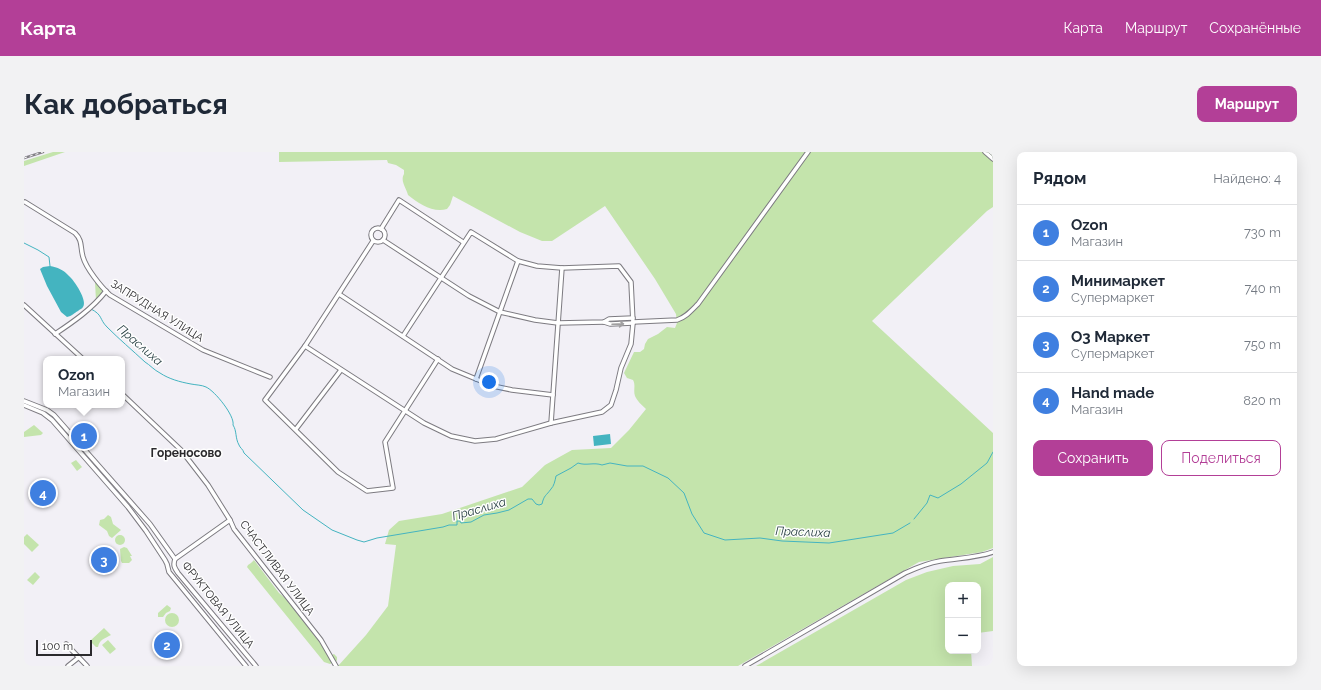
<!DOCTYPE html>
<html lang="ru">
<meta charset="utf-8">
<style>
body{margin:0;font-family:Raleway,sans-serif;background:#f2f2f3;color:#1f2937}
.controls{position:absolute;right:12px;bottom:12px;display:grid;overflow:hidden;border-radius:8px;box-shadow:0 4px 16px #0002}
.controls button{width:36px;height:36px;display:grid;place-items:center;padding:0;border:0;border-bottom:1px solid #e0e1e3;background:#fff;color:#1f2937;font:20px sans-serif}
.scale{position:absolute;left:12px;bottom:10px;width:56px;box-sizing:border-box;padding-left:4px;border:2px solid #2b2a2d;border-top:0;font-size:11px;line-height:14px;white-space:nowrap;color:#2b2a2d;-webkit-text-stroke:3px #fefefe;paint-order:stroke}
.you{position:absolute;left:465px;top:230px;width:14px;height:14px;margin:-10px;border:3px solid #fff;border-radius:50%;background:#1a73e8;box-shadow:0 0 0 6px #1a73e833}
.badge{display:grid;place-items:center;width:26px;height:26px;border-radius:50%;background:#b33f97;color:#fff;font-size:13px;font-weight:700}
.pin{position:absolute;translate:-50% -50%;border:2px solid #fff;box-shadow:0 1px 4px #0006}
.popup{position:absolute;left:19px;top:204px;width:82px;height:52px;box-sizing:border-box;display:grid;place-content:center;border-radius:8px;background:#fff;filter:drop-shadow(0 1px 3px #0005);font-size:13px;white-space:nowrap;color:#747a83}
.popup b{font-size:15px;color:#1f2937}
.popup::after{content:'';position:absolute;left:50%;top:100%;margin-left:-8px;border:8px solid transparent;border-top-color:#fff}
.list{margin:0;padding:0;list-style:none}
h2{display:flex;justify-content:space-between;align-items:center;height:52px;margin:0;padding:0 16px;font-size:17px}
h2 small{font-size:13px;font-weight:400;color:#747a83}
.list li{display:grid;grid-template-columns:26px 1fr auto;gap:12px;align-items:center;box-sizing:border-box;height:56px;padding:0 16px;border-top:1px solid #e0e1e3}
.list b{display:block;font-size:15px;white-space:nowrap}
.list p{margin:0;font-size:13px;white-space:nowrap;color:#747a83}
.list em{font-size:13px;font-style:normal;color:#747a83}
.actions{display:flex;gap:8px;padding:12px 16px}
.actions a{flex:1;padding:9px 0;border:1px solid #b33f97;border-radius:8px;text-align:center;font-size:14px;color:#b33f97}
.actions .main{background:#b33f97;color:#fff}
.map{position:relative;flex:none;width:969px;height:514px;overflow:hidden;border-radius:8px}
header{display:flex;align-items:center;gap:24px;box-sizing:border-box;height:56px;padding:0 20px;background:#b33f97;color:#fff}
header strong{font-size:19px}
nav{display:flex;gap:22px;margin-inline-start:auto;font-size:14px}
.intro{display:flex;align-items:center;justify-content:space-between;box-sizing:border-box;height:96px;padding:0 24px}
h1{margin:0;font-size:28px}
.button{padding:10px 18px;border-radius:8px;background:#b33f97;color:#fff;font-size:14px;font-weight:700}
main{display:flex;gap:24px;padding:0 24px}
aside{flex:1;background:#fff;border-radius:8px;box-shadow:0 4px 16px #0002}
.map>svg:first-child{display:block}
.green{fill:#c4e4ac}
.water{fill:#44b4c0}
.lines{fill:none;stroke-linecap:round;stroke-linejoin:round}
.stream{stroke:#44b4c0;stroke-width:1}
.minor-casing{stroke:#7d7b81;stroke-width:5.5}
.minor{stroke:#fff;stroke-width:3.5}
.rail-casing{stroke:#848287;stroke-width:2.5}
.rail{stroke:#fefefe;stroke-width:1;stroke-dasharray:3;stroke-linecap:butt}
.oneway{stroke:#a09fa0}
.labels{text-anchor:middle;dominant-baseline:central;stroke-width:3;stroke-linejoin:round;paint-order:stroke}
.street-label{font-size:11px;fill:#2b2a2d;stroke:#fefefe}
.water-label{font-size:12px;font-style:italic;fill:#1e373a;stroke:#fefefe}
.neighbourhood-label{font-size:12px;font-weight:bold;fill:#2b2a2d;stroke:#fefefe}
</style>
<header>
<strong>Карта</strong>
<nav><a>Карта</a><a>Маршрут</a><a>Сохранённые</a></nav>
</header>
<div class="intro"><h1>Как добраться</h1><a class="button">Маршрут</a></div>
<main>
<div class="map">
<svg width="969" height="514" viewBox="0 0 969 514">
<rect width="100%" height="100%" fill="#f2f0f6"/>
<g class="green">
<polygon points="29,0 41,0 0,14 0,9"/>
<path d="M255 0H969V55L963 59 848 169 969 281V396L958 400 895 410 714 514H314L342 483 364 454 372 393 361 392 365 378 375 369 418 362 498 335 521 313 548 298 587 296 605 278 622 257C618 253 613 249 611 244 609 238 612 233 609 228L603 226 600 221 610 200H616L620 197 621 192 624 187 634 182 643 175 651 176 653 171 652 162 631 127 581 54 528 89H518L496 80 429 44 426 53 423 57C409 61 395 52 384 43 382 35 376 29 380 22V18L372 13 364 11 363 8 255 10Z"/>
<polygon points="72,130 78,138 78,142 72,148 71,131"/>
<polygon points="10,273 19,281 17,283 0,285 0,280"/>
<polygon points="52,308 58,315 53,319 47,311"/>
<polygon points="84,363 87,365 89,372 97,378 88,386 85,384 83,379 75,373 76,368 80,367"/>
<polygon points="3,382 15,393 8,400 0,392 0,385"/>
<circle cx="96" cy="388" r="5"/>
<polygon points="100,395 103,396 108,404 106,404 108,408 105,411 98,411 97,409 96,397"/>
<polygon points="969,405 969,479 954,481 954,433 924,433 924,499 947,499 948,514 732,514 882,428 903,420 929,414 956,412"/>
<polygon points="230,408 255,441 261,446 294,488 304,503 306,504 310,502 313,505 313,508 312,510 310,510 306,512 300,510 223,415 224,413 227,411"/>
<polygon points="11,420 16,425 9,433 3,428"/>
<polygon points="143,453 147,456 146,459 142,461 139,465 134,465 134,461"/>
<circle cx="148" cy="468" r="7"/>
<path d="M80 476 87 483C80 487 76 487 74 495H72L66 489Z"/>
<polygon points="84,488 92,497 86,502 78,493"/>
</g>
<g class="water">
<path d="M26 114C33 115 40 118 45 124 50 128 64 149 59 155 58 157 56 157 54 159 50 161 48 164 43 165L37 160 23 134 16 117 19 115Z"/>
<polygon points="586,282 587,292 570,294 569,284"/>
</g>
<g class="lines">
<g class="stream">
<polyline points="0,91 14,98 25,105 26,114"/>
<path d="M67 157C79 163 75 167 83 175 95 187 108 198 121 210 126 213 130 218 136 221 145 227 156 230 167 232 172 233 178 233 182 235 191 239 211 264 209 273 213 279 211 286 215 293 216 296 219 297 220 301L279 358 308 378 333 388 340 390 353 386 419 375 425 373H433V369H436L437 371 447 370 460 363 473 361 485 358 504 347H508L512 352 515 353 518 352C520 343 522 344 527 337 530 334 531 329 532 324L547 316 554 311C562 314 570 310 578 313L586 311 603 314H619L644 326 660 341 668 362 680 381 701 388 736 386 758 389 805 391 869 381 886 371"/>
<polyline points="890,367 903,351 906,343 914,346 937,332 963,311 969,300"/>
</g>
<g class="minor-casing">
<g id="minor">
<polyline points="961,0 969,7"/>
<path d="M1 50 51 81C59 89 56 95 59 105 62 116 77 135 86 143L179 198 246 225"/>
<circle cx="354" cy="83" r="7"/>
<polyline points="357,77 375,48 439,90"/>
<polyline points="359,88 445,144 476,160 511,168 534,171 580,170 585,167 609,166"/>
<polyline points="349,89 281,194 241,248 314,320 343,339 369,336 361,290 414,207"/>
<polyline points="315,142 428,217 469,234 488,238 529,243"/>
<polyline points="0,153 59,207"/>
<polyline points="580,170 586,172 609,171"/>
<path d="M609 170 653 168C662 165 667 159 674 152L784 0"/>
<path d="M31 182C49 170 68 157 82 139"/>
<polyline points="281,194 400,271 427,284 451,289 472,287 527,271 578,260 587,253 592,238 597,216 607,192 609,171 607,130 595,114 538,116 513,114 494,109 447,80 379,184"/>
<polyline points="452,227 494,109"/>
<polyline points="98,242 157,298 184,333 206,368 210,377 297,488 312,514"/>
<path d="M0 249 23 258 30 263 126 372 151 407C149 413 150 415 154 421L232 514"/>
<polyline points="0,253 19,261 28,268 104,355 122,379 141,408 143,412 145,420 222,514"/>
<polyline points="527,271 538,116"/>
<polyline points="272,277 317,218"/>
<polyline points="151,407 206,368"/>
<polyline points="42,492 63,514"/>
<polyline points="44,514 54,506"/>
<path d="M721 514 881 421C892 416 904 411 916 409 934 406 952 406 969 400"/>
</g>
</g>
<use href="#minor" class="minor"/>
<g class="rail-casing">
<polyline id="rail" points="0,6 19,0"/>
</g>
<use href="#rail" class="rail"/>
</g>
<defs><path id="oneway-shaft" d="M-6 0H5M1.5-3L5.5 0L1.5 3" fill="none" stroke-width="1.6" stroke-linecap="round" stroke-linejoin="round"/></defs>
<use class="oneway" href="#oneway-shaft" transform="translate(594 172) rotate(-2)"/>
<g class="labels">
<g class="street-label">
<text transform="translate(133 159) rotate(32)">ЗАПРУДНАЯ УЛИЦА</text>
<text transform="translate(253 416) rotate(53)">СЧАСТЛИВАЯ УЛИЦА</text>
<text transform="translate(194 453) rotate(51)">ФРУКТОВАЯ УЛИЦА</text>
</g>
<g class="water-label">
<text transform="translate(116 193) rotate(41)">Праслиха</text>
<text transform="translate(455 357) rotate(-16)">Праслиха</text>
<text transform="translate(779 380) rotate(2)">Праслиха</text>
</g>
<g class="neighbourhood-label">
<text x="162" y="301">Гореносово</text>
</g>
</g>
</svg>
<div class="controls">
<button>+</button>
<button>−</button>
</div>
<div class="scale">100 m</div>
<div class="you"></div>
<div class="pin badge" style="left:60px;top:284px;background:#3f7fe0">1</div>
<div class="popup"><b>Ozon</b>Магазин</div>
<div class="pin badge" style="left:143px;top:493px;background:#3f7fe0">2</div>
<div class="pin badge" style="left:80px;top:408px;background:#3f7fe0">3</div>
<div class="pin badge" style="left:19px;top:341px;background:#3f7fe0">4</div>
</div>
<aside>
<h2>Рядом<small>Найдено: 4</small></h2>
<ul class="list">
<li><span class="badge" style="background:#3f7fe0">1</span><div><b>Ozon</b><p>Магазин</p></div><em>730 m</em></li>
<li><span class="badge" style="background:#3f7fe0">2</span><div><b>Минимаркет</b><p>Супермаркет</p></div><em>740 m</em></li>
<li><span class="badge" style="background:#3f7fe0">3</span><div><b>О3 Маркет</b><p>Супермаркет</p></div><em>750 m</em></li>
<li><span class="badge" style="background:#3f7fe0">4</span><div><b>Hand made</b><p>Магазин</p></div><em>820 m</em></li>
</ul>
<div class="actions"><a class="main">Сохранить</a><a>Поделиться</a></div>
</aside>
</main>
